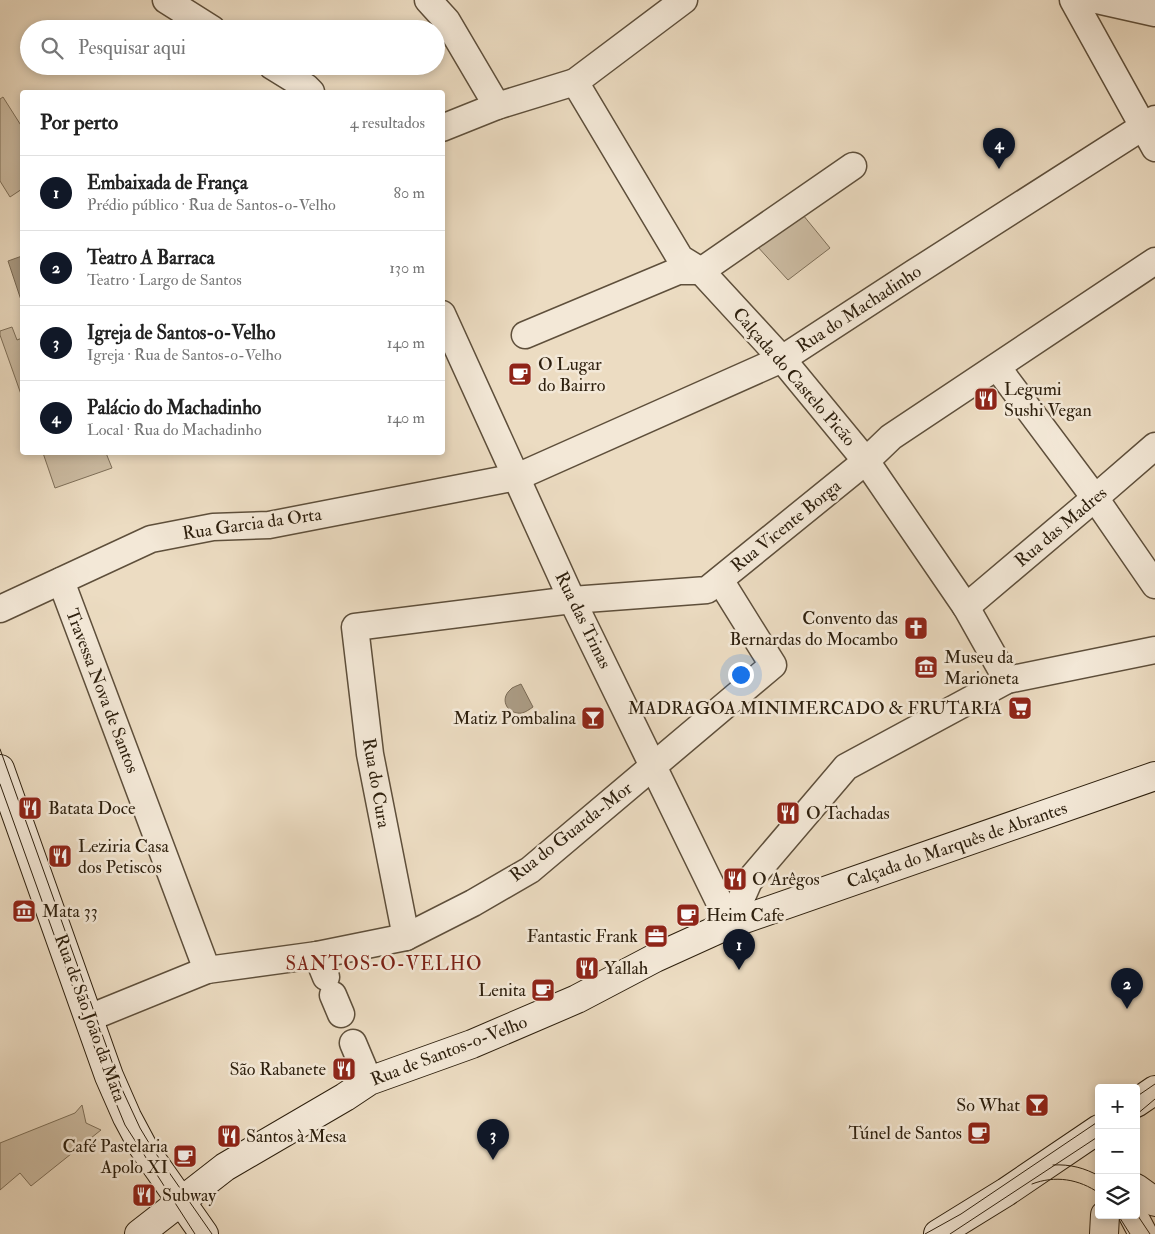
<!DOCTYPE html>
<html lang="pt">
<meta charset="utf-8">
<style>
body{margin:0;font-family:"IM FELL Double Pica",serif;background:#f2f2f2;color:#222}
.controls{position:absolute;right:15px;bottom:15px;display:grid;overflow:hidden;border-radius:5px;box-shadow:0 2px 8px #0003}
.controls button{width:45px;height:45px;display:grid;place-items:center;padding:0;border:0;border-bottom:1px solid #e0e0e0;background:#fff;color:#222;font:25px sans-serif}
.you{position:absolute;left:740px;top:674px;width:18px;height:18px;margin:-12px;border:4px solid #fff;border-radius:50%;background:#1a73e8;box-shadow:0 0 0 8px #1a73e833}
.badge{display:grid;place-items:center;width:32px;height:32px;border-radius:50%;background:#111827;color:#fff;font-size:16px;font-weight:700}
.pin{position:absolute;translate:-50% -41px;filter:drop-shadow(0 1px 2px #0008)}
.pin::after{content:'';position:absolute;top:26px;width:18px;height:15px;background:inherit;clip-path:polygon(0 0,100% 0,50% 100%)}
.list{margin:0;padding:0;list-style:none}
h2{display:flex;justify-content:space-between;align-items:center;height:65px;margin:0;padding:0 20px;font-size:21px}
h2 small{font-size:16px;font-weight:400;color:#767676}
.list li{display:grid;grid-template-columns:32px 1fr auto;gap:15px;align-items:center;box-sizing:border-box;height:75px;padding:0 20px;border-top:1px solid #e0e0e0}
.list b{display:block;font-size:19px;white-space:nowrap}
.list p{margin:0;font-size:16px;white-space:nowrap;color:#767676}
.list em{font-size:16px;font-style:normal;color:#767676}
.icon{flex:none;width:28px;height:28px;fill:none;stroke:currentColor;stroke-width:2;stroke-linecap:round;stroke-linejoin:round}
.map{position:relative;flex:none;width:1155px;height:1234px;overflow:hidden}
.search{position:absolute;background:#fff;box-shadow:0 2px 8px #0003;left:20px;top:20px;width:425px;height:55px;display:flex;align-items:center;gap:12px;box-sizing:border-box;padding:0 18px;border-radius:28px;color:#767676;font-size:19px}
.panel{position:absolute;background:#fff;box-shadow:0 2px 8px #0003;left:20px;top:90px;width:425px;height:365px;border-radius:5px}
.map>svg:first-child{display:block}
.green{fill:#ccbca3;stroke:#7d6e58}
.water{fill:#ab9c85;stroke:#796a55}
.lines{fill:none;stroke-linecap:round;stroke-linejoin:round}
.street-casing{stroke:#5e4f3b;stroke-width:29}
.secondary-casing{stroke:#2e200e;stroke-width:30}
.street{stroke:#f3e8d7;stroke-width:26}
.secondary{stroke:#f3e8d7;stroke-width:28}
.tram{stroke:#2e200e;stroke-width:1}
.labels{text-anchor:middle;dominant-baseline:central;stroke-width:5;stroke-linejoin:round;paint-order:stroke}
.street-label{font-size:18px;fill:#2e200e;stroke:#f3e8d7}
.poi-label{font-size:18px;fill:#2e200e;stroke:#f3e8d7;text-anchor:start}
.neighbourhood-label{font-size:19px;letter-spacing:1px;fill:#7a1f14;stroke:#f3e8d7}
</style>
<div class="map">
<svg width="1155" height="1234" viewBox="0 0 1155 1234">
<rect width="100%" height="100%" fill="#ecdcc2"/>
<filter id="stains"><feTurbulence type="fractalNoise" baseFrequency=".004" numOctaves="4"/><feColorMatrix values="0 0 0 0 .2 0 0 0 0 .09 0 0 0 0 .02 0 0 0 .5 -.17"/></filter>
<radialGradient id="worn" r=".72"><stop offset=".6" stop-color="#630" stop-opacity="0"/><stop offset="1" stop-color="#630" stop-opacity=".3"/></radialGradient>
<g class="green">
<polygon points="3,97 22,127 22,189 10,197 0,181 0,99"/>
<polygon points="803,215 830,248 788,280 756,245"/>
<polygon points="12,327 17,340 22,338 22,397 0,335 0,331"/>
<polygon points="43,453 106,453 112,468 55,488"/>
<polygon points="82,1105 86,1123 101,1130 31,1186 20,1173 0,1190 0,1143 75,1113"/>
</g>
<g class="water">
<polygon points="22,256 22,303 8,261"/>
<path d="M521 684 533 707C530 709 526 712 522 713 508 715 499 700 510 690 512 687 517 686 521 684Z"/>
</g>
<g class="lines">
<g class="street-casing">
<g id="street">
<polyline points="166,0 212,29"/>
<polyline points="428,0 447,21 497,106"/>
<polyline points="1073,0 1155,148"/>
<polyline points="1097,0 1155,13"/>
<polyline points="272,66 306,87 311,92"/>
<polyline points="575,82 680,258 701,271 782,359 866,461 966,607 1007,680"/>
<polyline points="442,128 497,106 575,82 684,0"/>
<polyline points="442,314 572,600 730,924"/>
<polyline points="525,335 678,271 701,271 853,166"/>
<polyline points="997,367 1095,498 1155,585"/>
<polyline points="61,581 207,970"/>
<polyline points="966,607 1095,498 1155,446"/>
<polyline points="0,609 151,539 213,527 269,525 517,477 782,359 914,273 1155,119"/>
<polyline points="730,924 749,881 846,767 1007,680 1155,650"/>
<polyline points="406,937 370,754 355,627 572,600 707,590 866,461 891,437 1155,261"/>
<polyline points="317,955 326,977"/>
<polyline points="333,995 341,1014"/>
<polyline points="89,1018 207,970 317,955 406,937 473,903 530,870 773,665 720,580"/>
<polyline points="353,1043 369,1081"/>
</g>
</g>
<g class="secondary-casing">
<g id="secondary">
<polyline points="0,769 109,1076 127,1117 143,1147 204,1234"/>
<polyline points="1136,1103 1155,1090"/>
<polyline points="1136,1188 1155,1202"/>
<polyline points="1133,1215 1143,1234"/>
<polyline points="139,1234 225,1167 345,1097 369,1081 472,1044 577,999 655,958 730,924 1155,776"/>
<polyline points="938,1234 1006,1192 1099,1129"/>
<polyline points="1104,1234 1105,1215"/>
</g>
</g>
<use href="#street" class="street"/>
<use href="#secondary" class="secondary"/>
<g class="tram">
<polyline points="0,749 121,1087 140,1128 152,1148 212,1234"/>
<polyline points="0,784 104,1074 125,1125 195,1234"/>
<polyline points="1136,1097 1155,1084"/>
<polyline points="1136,1115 1155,1099"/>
<path d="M1053 1165C1070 1164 1085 1168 1099 1176"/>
<path d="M1032 1184C1055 1175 1079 1179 1099 1193"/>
<polyline points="1136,1213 1150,1234"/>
<polyline points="1118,1215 1130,1234"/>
<polyline points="925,1234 961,1214 1099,1121"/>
<polyline points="950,1234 1099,1136"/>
</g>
</g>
<defs>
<g id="cafe-square" transform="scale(1.25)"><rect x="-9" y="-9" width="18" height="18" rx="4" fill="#8f2418" stroke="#f3e8d7"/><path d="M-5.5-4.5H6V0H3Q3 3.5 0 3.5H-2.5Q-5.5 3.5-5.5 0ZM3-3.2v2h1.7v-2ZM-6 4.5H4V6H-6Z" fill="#fff"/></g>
<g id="restaurant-square" transform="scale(1.25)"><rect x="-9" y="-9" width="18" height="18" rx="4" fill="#8f2418" stroke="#f3e8d7"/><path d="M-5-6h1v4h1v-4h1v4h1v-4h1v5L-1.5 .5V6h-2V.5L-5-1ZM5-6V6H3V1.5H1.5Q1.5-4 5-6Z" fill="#fff"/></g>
<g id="church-square" transform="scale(1.25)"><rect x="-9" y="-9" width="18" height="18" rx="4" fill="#8f2418" stroke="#f3e8d7"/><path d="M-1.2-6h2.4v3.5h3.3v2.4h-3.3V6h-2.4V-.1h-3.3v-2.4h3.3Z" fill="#fff"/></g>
<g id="museum-square" transform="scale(1.25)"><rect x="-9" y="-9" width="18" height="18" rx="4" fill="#8f2418" stroke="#f3e8d7"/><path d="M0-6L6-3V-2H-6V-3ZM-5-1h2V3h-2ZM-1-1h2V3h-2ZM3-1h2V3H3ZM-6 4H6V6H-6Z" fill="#fff"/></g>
<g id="supermarket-square" transform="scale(1.25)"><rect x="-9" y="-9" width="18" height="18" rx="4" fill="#8f2418" stroke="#f3e8d7"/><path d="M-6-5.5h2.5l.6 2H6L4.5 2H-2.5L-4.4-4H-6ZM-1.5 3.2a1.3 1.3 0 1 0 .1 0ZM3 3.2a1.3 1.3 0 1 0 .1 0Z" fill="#fff"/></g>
<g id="bar-square" transform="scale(1.25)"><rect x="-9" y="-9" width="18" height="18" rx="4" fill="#8f2418" stroke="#f3e8d7"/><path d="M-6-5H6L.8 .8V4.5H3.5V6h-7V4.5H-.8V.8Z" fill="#fff"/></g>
<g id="office-square" transform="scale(1.25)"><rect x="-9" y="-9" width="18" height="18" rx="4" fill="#8f2418" stroke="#f3e8d7"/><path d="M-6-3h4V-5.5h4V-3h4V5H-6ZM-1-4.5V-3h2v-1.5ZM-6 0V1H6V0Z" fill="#fff"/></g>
</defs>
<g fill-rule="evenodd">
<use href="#cafe-square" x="520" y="374"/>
<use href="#restaurant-square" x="986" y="399"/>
<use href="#church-square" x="916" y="628"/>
<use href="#museum-square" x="926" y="667"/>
<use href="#supermarket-square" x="1020" y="708"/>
<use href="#bar-square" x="593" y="718"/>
<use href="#restaurant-square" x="30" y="808"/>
<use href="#restaurant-square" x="788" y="813"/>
<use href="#restaurant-square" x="60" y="856"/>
<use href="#restaurant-square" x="735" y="879"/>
<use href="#museum-square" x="24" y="911"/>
<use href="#cafe-square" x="688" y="915"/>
<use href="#office-square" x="656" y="936"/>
<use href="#restaurant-square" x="587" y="968"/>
<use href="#cafe-square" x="543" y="990"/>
<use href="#restaurant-square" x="344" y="1069"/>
<use href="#bar-square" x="1037" y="1105"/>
<use href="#cafe-square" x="979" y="1133"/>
<use href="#restaurant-square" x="229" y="1136"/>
<use href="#cafe-square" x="185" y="1156"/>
<use href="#restaurant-square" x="144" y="1195"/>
</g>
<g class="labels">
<g class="street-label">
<text transform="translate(859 309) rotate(-33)">Rua do Machadinho</text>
<text transform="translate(794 377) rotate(49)">Calçada do Castelo Picão</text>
<text transform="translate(252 524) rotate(-8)">Rua Garcia da Orta</text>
<text transform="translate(786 526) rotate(-39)">Rua Vicente Borga</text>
<text transform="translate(1061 527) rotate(-40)">Rua das Madres</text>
<text transform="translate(583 620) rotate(64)">Rua das Trinas</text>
<text transform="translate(102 691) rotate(69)">Travessa Nova de Santos</text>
<text transform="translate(376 783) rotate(80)">Rua do Cura</text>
<text transform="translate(571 832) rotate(-38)">Rua do Guarda-Mor</text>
<text transform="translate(957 845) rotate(-19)">Calçada do Marquês de Abrantes</text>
<text transform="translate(90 1018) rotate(70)">Rua de São João da Mata</text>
<text transform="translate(449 1051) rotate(-21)">Rua de Santos-o-Velho</text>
</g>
<g class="poi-label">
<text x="538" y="364">O Lugar<tspan x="538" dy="21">do Bairro</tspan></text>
<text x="1004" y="389">Legumi<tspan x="1004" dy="21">Sushi Vegan</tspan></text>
<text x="898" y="618" text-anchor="end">Convento das<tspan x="898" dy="21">Bernardas do Mocambo</tspan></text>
<text x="944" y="657">Museu da<tspan x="944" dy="21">Marioneta</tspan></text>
<text x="1002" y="708" text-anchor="end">MADRAGOA MINIMERCADO &amp; FRUTARIA</text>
<text x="576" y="718" text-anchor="end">Matiz Pombalina</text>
<text x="48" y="808">Batata Doce</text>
<text x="806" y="813">O Tachadas</text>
<text x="78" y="846">Leziria Casa<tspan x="78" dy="21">dos Petiscos</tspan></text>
<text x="752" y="879">O Arêgos</text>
<text x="42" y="911">Mata 33</text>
<text x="706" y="915">Heim Cafe</text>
<text x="638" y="936" text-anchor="end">Fantastic Frank</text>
<text x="604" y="968">Yallah</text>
<text x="526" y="990" text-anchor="end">Lenita</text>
<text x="326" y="1069" text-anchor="end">São Rabanete</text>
<text x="1020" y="1105" text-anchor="end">So What</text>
<text x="962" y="1133" text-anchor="end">Túnel de Santos</text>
<text x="246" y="1136">Santos à Mesa</text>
<text x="168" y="1146" text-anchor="end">Café Pastelaria<tspan x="168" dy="21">Apolo XI</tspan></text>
<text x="162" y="1195">Subway</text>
</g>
<g class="neighbourhood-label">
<text x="384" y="964">SANTOS-O-VELHO</text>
</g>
</g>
<rect width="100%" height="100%" filter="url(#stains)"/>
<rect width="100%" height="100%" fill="url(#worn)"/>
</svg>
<div class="controls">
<button>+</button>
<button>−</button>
<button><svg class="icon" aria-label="layers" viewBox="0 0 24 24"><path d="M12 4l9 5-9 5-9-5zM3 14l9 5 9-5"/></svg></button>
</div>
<div class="you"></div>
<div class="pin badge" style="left:739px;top:970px">1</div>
<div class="pin badge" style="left:1127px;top:1009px">2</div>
<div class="pin badge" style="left:493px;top:1160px">3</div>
<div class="pin badge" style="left:999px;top:169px">4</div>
<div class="search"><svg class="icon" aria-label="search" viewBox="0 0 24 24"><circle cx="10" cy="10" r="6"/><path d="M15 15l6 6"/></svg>Pesquisar aqui</div>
<section class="panel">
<h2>Por perto<small>4 resultados</small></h2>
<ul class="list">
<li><span class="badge">1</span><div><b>Embaixada de França</b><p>Prédio público · Rua de Santos-o-Velho</p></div><em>80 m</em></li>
<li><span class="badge">2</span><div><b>Teatro A Barraca</b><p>Teatro · Largo de Santos</p></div><em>130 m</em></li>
<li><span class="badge">3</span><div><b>Igreja de Santos-o-Velho</b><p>Igreja · Rua de Santos-o-Velho</p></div><em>140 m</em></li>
<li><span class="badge">4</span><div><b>Palácio do Machadinho</b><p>Local · Rua do Machadinho</p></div><em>140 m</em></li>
</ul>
</section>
</div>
